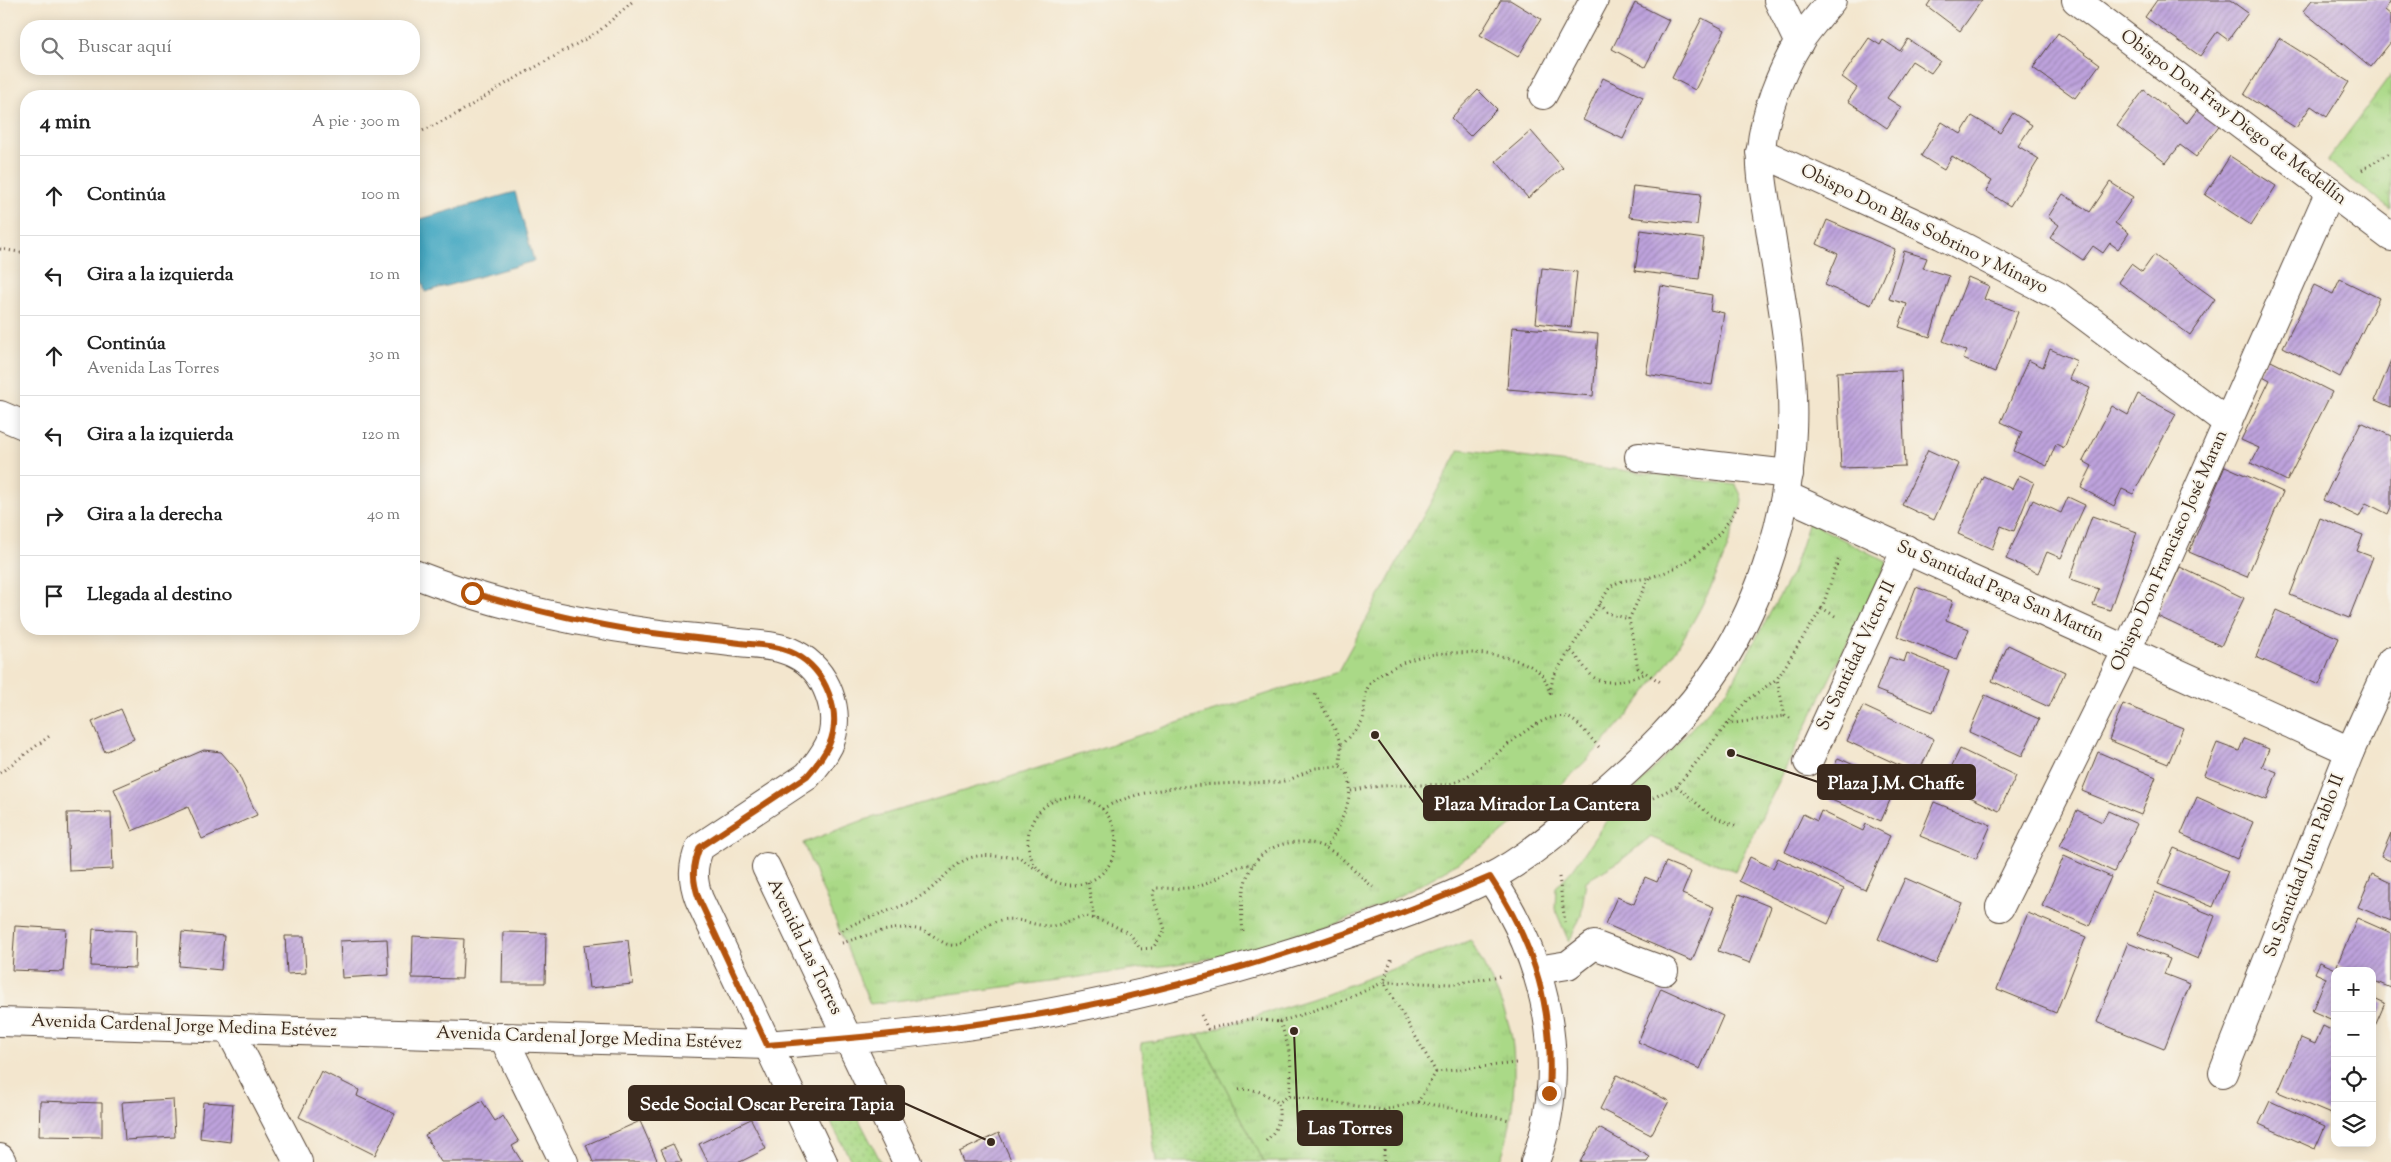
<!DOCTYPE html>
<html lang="es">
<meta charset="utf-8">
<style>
body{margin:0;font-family:"Sorts Mill Goudy",serif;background:#f2f2f2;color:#222}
.controls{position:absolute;right:15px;bottom:15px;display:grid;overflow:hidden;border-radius:10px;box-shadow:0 2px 12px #0003}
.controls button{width:45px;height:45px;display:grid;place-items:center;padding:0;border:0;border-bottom:1px solid #e0e0e0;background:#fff;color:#222;font:25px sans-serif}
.stop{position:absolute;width:15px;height:15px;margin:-11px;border:4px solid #b45309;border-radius:50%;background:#fff}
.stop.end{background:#b45309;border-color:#fff;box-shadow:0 1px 5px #0008}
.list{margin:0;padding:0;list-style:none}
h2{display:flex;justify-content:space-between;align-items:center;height:65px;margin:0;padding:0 20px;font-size:21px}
h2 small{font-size:16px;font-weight:400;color:#767676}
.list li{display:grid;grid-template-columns:32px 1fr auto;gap:15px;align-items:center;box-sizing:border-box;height:80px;padding:0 20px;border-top:1px solid #e0e0e0}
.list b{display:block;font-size:19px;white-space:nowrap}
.list p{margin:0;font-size:16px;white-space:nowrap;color:#767676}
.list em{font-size:16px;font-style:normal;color:#767676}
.icon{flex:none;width:28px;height:28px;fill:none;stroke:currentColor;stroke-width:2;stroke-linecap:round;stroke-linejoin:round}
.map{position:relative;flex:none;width:2391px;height:1162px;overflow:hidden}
.search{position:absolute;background:#fff;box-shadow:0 2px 12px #0003;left:20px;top:20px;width:400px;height:55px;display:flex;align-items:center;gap:12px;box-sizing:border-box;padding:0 18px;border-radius:20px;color:#767676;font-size:19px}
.panel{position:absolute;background:#fff;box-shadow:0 2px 12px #0003;left:20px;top:90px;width:400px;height:545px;border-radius:20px}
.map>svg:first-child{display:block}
.grass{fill:url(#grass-dots);stroke:#728252}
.park{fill:url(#park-tufts);stroke:#728252}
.water{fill:#42a7c2;stroke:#3e6870}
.building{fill:url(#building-hatch)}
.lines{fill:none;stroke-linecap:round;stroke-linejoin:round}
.minor-casing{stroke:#574638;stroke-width:30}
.path{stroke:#574638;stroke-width:3;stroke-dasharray:1 4;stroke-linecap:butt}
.minor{stroke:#fff;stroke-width:28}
.route{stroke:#b45309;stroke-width:6}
.labels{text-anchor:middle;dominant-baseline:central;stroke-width:4;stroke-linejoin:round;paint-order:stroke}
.street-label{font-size:18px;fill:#3b2a1e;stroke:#f7f3e8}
.leader{fill:none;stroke:#3b2a1e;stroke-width:2}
.callout-dot{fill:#3b2a1e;stroke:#f7f3e8;stroke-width:2}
.callout{fill:#3b2a1e;stroke:#3b2a1e;stroke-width:2}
.callout-label{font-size:19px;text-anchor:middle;font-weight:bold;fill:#fff}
</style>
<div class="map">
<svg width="2391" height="1162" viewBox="0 0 2391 1162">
<defs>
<pattern id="grass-dots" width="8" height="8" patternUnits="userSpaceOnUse" patternTransform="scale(1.25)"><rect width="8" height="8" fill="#aad987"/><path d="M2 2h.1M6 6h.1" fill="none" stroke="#93ba74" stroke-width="1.8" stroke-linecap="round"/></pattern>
<pattern id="park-tufts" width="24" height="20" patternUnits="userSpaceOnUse" patternTransform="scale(1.25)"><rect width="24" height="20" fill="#aad987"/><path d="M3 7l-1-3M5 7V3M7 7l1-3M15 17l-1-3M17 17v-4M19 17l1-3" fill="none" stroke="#93ba74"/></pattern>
<pattern id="building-hatch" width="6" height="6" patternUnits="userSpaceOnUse" patternTransform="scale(1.25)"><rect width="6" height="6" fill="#bea3dd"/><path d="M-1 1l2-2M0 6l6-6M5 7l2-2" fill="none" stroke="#9c85b3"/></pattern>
</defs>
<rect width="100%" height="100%" fill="#f7f3e8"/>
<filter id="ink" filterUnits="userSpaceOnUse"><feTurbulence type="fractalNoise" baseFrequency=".02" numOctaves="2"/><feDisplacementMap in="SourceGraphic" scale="10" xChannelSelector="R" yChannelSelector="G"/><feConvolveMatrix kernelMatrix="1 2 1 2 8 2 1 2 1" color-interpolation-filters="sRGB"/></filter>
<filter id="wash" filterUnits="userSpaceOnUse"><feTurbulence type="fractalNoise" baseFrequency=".0096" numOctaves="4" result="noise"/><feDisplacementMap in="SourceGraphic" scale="20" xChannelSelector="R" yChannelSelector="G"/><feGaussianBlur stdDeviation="1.12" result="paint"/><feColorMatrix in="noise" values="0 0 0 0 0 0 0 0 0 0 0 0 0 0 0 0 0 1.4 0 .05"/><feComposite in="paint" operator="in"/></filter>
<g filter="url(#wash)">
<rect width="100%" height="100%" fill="#f3e6ce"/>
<g class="grass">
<polygon points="1198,1034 1264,1162 1156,1162 1141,1043"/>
<polygon points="841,1102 853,1108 881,1162 852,1162 834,1129 830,1119 831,1110"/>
</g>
<g class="park">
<polygon points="2391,75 2391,209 2327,161"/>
<path d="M1460 449 1736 485C1738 489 1742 496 1742 500 1742 507 1737 515 1736 522 1724 562 1706 601 1684 637 1588 792 1429 907 1252 950 1201 962 1147 968 1094 975 1020 985 945 995 870 1004L803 843 861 821 1004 779 1338 671Z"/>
<polygon points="1809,522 1887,562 1735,871 1650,837 1620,861 1586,881 1581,916 1569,942 1555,909 1556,887 1573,869 1609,817 1729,688 1792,573"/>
<path d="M1471 940C1485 969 1502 998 1510 1029 1518 1060 1514 1133 1499 1162H1264L1198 1034 1311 999Z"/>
</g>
<polygon class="water" points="515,192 534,261 425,292 414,251 414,221"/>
<g id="blocks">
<g class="building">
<polygon points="1501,0 1510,0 1541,19 1518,57 1480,35"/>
<polygon points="1931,0 1982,0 1960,31 1927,6"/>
<polygon points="2157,0 2230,0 2248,13 2228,40 2217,32 2200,56 2145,17"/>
<polygon points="2312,0 2391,0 2385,10 2391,15 2391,42 2371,67 2303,11"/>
<polygon points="1635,3 1669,20 1645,67 1612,49"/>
<polygon points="1702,18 1725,30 1695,90 1672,78"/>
<polygon points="2058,33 2100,64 2075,98 2033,68"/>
<polygon points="1869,38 1880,45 1883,40 1900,51 1908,39 1940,61 1931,73 1912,61 1887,98 1901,107 1887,128 1848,101 1857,88 1842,77"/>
<polygon points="2279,38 2349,82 2327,117 2311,106 2296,128 2244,95"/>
<polygon points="1603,78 1643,97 1623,139 1583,120"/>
<polygon points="1478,90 1497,109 1470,136 1451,118"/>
<polygon points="2144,90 2187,123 2199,107 2221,123 2196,157 2180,145 2166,163 2117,126"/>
<polygon points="2013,113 2032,125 2018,146 2039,159 2010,206 1986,191 1992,181 1952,156 1944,170 1921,156 1942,122 1961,134 1972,116 2000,133"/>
<polygon points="1531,131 1563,168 1528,198 1496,161"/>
<polygon points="2230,156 2276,186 2251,225 2205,195"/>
<polygon points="2110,182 2133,197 2115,223 2129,233 2118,249 2110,243 2103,253 2093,246 2083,260 2050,238 2059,225 2048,217 2063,194 2090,212"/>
<polygon points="1633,186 1701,194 1697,225 1629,217"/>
<polygon points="1827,220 1895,249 1871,305 1825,285 1838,254 1817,244"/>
<polygon points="1641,230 1704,239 1699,279 1635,271"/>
<polygon points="1904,251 1927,258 1923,268 1949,276 1930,337 1899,327 1907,304 1889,299"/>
<polygon points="2154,255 2215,299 2190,335 2118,282 2131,264 2142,272"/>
<polygon points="1542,268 1577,272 1571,327 1536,323"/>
<polygon points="1968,277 1989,286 1984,299 2018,312 1995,372 1963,359 1967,351 1943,341"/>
<polygon points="2340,279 2379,298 2340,377 2283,347 2314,285 2333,294"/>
<polygon points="1661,286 1712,295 1710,310 1724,313 1712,385 1646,374"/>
<polygon points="1512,327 1598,334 1593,396 1507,389"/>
<polygon points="2050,349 2077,361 2069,379 2090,388 2064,448 2056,444 2047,466 2014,451 2022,432 2001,422 2028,360 2043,367"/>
<polygon points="2267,359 2332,392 2287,481 2251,463 2259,448 2241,440 2270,380 2259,374"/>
<polygon points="2391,360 2391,407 2375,400"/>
<polygon points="1901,370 1905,466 1841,468 1837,372"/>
<polygon points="2138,394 2176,414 2133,494 2122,489 2114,506 2081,488 2092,466 2083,461 2112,406 2128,415"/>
<polygon points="2361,422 2391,436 2391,507 2388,514 2366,503 2359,517 2323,500"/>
<polygon points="1928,450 1959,464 1934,520 1902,505"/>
<polygon points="2225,466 2283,492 2247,577 2189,552"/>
<polygon points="2019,475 2034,482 2014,531 2001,526 1992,549 1958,534 1983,476 2012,489"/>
<polygon points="2068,497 2085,505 2061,558 2047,552 2038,573 2006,559 2033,500 2061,513"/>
<polygon points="2092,516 2137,532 2110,610 2093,605 2099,589 2070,579"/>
<polygon points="2320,518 2363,535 2357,551 2373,557 2349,618 2290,595"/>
<polygon points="2180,567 2244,598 2221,646 2157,616"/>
<polygon points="1916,587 1953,601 1946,620 1969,629 1957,660 1897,636"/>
<polygon points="2276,610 2339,638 2319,685 2256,657"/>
<polygon points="2008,645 2065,672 2049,707 1992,681"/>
<polygon points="1907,653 1949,670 1933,712 1876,690 1889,657 1904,662"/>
<polygon points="1985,695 2039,719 2022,756 1969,732"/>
<polygon points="2123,704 2183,728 2168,764 2109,740"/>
<polygon points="1863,706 1934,739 1918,774 1847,741"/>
<polygon points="121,709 134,739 105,752 92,722"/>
<polygon points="2244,739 2269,749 2262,766 2277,772 2267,800 2204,775 2217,743 2239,751"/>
<polygon points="1960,749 2016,776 1999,811 1943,784"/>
<polygon points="204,750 221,752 236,769 257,815 202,839 188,807 132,831 114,789"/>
<polygon points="2098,752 2156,777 2141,815 2082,791"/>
<polygon points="1838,758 1897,784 1881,821 1822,796"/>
<polygon points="2197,797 2253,822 2237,859 2181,834"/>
<polygon points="1934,802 1991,825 1976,859 1920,836"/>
<polygon points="2077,810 2102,822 2108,811 2137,824 2114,872 2060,846"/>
<polygon points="1821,811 1863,831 1866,824 1890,836 1865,890 1785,852 1803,814 1817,821"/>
<polygon points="111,812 113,869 69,871 67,813"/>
<polygon points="2391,833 2391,861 2381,857"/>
<polygon points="2174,848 2228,871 2213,907 2158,884"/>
<polygon points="2064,856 2111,877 2089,926 2042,906"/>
<polygon points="1750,857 1773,868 1778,858 1844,889 1828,924 1739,881"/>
<polygon points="1666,862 1691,872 1682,894 1714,907 1692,961 1605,924 1617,897 1634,904 1645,877 1657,882"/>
<polygon points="2372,874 2391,883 2391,921 2358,907"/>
<polygon points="1905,878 1962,903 1936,964 1878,939"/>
<polygon points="2155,892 2215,916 2198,959 2138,934"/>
<polygon points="1739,894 1771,907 1750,963 1718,951"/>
<polygon points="2028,913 2086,937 2056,1013 1997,989"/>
<polygon points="2357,918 2391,933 2391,988 2372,980 2372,971 2351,971 2337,965"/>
<polygon points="15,926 66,929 63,972 12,970"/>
<polygon points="93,929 136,931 135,968 91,966"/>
<polygon points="182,932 224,936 221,970 179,966"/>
<polygon points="503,932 546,933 545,983 502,983"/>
<polygon points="285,936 304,936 306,973 287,974"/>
<polygon points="413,936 464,939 462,979 412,978"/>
<polygon points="387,939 389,975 342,978 340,941"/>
<polygon points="628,940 633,984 589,988 584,945"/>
<polygon points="2128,942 2170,959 2164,974 2190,984 2164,1049 2097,1022"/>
<polygon points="2320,962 2340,971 2335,971 2335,1021 2312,1011 2326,978 2315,973"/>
<polygon points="1661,988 1723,1016 1700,1069 1638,1042"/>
<polygon points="2372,997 2385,1003 2372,1033"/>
<polygon points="2323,1026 2335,1032 2333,1115 2278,1092 2301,1038 2315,1044"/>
<polygon points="321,1071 359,1090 357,1096 395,1114 375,1155 299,1117"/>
<polygon points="1617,1075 1669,1101 1651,1135 1600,1109"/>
<polygon points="173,1099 175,1137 125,1140 122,1102"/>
<polygon points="40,1101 102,1103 102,1137 39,1136"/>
<polygon points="482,1101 495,1121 503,1116 519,1142 512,1146 522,1162 441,1162 425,1135"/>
<polygon points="2270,1101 2325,1126 2315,1149 2259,1124"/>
<polygon points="203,1102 233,1104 230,1142 200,1138"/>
<polygon points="751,1119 766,1149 740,1162 708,1162 699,1144"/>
<polygon points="640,1121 658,1162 593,1162 586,1145"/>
<polygon points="1599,1128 1650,1157 1647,1162 1580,1162"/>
<polygon points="999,1133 1012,1162 963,1162 959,1152"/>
<polygon points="673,1144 682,1162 667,1162 661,1149"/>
</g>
</g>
</g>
<g filter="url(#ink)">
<use href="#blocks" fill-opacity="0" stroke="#574638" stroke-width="1"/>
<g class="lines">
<g class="minor-casing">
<g id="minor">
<polyline points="1778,0 1799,43"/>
<polyline points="2076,0 2391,237"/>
<polyline points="1543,95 1594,0"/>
<polyline points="1760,152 1941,235 2058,296 2228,423"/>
<polyline points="0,415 26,426"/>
<polyline points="1639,457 1789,474"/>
<polyline points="1787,496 2350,751"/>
<path d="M414 574C490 604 572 622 653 633 681 637 711 639 739 643 758 645 778 645 795 654 826 669 843 713 829 745 823 757 816 766 807 776L700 847C692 866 692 880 699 899L823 1162"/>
<polyline points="1808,762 1906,549"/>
<polyline points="766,867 907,1162"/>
<path d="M1490 877C1546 960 1571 1065 1535 1162"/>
<polyline points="2000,907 2127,650 2330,191"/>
<polyline points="1537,970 1568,965 1594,945 1664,971"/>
<path d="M0 1022 767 1045C828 1040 891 1036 952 1028 1081 1011 1207 981 1330 940 1383 922 1438 903 1487 879 1524 861 1563 827 1594 800 1640 760 1687 716 1720 665 1763 598 1790 509 1792 430 1795 363 1780 295 1770 228 1767 205 1759 173 1761 149 1764 115 1781 71 1799 42 1809 27 1821 14 1832 0"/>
<polyline points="229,1029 298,1162"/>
<polyline points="503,1037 564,1162"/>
<polyline points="2223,1073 2350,751 2391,661"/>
<polyline points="0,1158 2,1162"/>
</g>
</g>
<g class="path">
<polyline points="414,135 457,114 507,83 598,32 634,0"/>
<polyline points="2362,170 2391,152"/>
<polyline points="0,249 26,253"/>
<polyline points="1649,578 1629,619 1638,668 1662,683"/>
<polyline points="1599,604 1607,613 1629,619"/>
<polyline points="1835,616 1822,608 1839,558"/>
<path d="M1571 651C1579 658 1584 668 1591 675 1605 689 1630 678 1645 674"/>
<polyline points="1315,694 1334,727 1341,745 1340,766"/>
<polyline points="1790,718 1785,716 1777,679 1822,608"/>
<polyline points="1727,724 1785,716"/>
<path d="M1341 745C1347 738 1360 727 1363 719 1367 703 1361 688 1377 677 1388 669 1405 661 1419 657 1448 649 1518 651 1540 673 1545 677 1548 687 1550 693L1553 677 1610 587C1626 576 1635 582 1651 577 1688 567 1721 539 1738 505"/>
<polyline points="0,773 51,735"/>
<path d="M1351 791C1374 785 1398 785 1422 785 1432 784 1444 786 1453 783 1483 775 1537 705 1569 718 1581 724 1590 738 1599 747"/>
<circle cx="1072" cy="841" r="44"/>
<polyline points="1653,798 1677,786"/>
<path d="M1102 809C1150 782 1226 784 1280 782L1289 780 1315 768 1340 766C1365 781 1337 831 1326 848"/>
<polyline points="1735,826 1710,815 1677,786 1747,700 1777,679"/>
<polyline points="1559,877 1565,922"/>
<polyline points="1088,883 1094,919"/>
<path d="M1243 931C1238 893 1245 851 1288 843 1301 841 1314 842 1326 848 1343 856 1358 875 1373 887"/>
<path d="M838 933C864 915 898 912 924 894 941 883 953 862 973 857 988 853 1003 859 1018 856L1037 870"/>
<path d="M842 943C866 936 899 922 924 931 934 934 944 947 955 945 967 944 983 925 997 921 1016 915 1031 926 1050 926 1062 926 1072 918 1083 917 1092 916 1122 928 1129 934 1134 938 1137 944 1140 949L1153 948 1165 930C1162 917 1153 905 1153 892L1156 888C1172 888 1187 890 1203 885 1219 879 1235 863 1253 865"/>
<polyline points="1500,976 1454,984 1384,982 1436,1072 1516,1063"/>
<polyline points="1201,1015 1208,1029 1250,1019 1280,1022"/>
<polyline points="1436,1072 1418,1102 1510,1120"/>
<path d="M1239 1090C1254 1087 1267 1094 1278 1103"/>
<path d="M1289 1096C1293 1066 1291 1051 1280 1022L1347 999 1384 982 1392 957"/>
<polyline points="1384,1110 1384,1162"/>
<path d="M1266 1141C1278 1129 1281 1119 1278 1103L1289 1096 1384 1110 1418 1102"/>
</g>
<use href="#minor" class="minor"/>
</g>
</g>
<g class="lines" filter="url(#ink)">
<path class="route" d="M472 593C532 610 592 625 653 633 682 637 711 639 740 643 759 645 778 645 795 654 826 670 843 713 829 745 823 757 816 766 807 776L700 847C692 866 692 880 699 899L767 1045C896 1035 1025 1023 1151 991 1268 963 1380 924 1490 877 1536 946 1554 1010 1549 1093"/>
</g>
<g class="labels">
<g class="street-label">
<text transform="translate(2233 118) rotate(37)">Obispo Don Fray Diego de Medellín</text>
<text transform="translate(1924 230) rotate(26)">Obispo Don Blas Sobrino y Minayo</text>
<text transform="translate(2170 551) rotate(-66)">Obispo Don Francisco José Maran</text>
<text transform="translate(2000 592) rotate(24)">Su Santidad Papa San Martín</text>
<text transform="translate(1857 656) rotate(-65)">Su Santidad Víctor II</text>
<text transform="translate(2305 866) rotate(-69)">Su Santidad Juan Pablo II</text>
<text transform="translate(804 947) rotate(64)">Avenida Las Torres</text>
<text transform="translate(184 1027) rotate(2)">Avenida Cardenal Jorge Medina Estévez</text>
<text transform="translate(589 1039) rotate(2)">Avenida Cardenal Jorge Medina Estévez</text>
</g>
</g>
<path class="leader" d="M1731 753L1818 782M1375 735L1424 803M991 1142L904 1103M1294 1031L1298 1128"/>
<g class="callout-dot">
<circle cx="1731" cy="753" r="5"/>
<circle cx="1375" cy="735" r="5"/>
<circle cx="991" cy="1142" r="5"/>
<circle cx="1294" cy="1031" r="5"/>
</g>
<g class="callout">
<rect x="1818" y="765" width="157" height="34" rx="5"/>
<rect x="1424" y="786" width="226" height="34" rx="5"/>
<rect x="629" y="1086" width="275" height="34" rx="5"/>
<rect x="1298" y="1111" width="104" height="34" rx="5"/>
</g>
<g class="callout-label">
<text x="1896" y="789">Plaza J.M. Chaffe</text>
<text x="1537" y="810">Plaza Mirador La Cantera</text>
<text x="767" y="1110">Sede Social Oscar Pereira Tapia</text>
<text x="1350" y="1134">Las Torres</text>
</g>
</svg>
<div class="controls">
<button>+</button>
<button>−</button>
<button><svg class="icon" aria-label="locate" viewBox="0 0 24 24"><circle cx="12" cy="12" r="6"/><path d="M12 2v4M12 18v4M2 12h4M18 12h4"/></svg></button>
<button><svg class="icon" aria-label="layers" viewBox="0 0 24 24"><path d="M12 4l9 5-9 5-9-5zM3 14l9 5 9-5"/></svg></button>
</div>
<div class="stop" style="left:472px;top:593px"></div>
<div class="stop end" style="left:1549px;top:1093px"></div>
<div class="search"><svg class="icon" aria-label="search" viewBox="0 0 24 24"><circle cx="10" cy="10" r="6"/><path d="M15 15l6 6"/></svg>Buscar aquí</div>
<section class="panel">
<h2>4 min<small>A pie · 300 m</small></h2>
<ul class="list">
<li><svg class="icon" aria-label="ahead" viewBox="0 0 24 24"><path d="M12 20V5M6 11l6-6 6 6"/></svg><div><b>Continúa</b></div><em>100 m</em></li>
<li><svg class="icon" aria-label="left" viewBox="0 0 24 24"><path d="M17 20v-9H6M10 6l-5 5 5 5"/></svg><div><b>Gira a la izquierda</b></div><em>10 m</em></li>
<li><svg class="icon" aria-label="ahead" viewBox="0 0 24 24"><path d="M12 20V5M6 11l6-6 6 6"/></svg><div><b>Continúa</b><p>Avenida Las Torres</p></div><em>30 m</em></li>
<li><svg class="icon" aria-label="left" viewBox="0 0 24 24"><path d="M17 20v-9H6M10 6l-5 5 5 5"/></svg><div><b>Gira a la izquierda</b></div><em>120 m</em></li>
<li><svg class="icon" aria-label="right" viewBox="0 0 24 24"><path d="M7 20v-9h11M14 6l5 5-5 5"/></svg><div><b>Gira a la derecha</b></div><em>40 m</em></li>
<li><svg class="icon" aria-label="arrive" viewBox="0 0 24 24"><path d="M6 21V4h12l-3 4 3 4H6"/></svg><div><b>Llegada al destino</b></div></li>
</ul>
</section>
</div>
